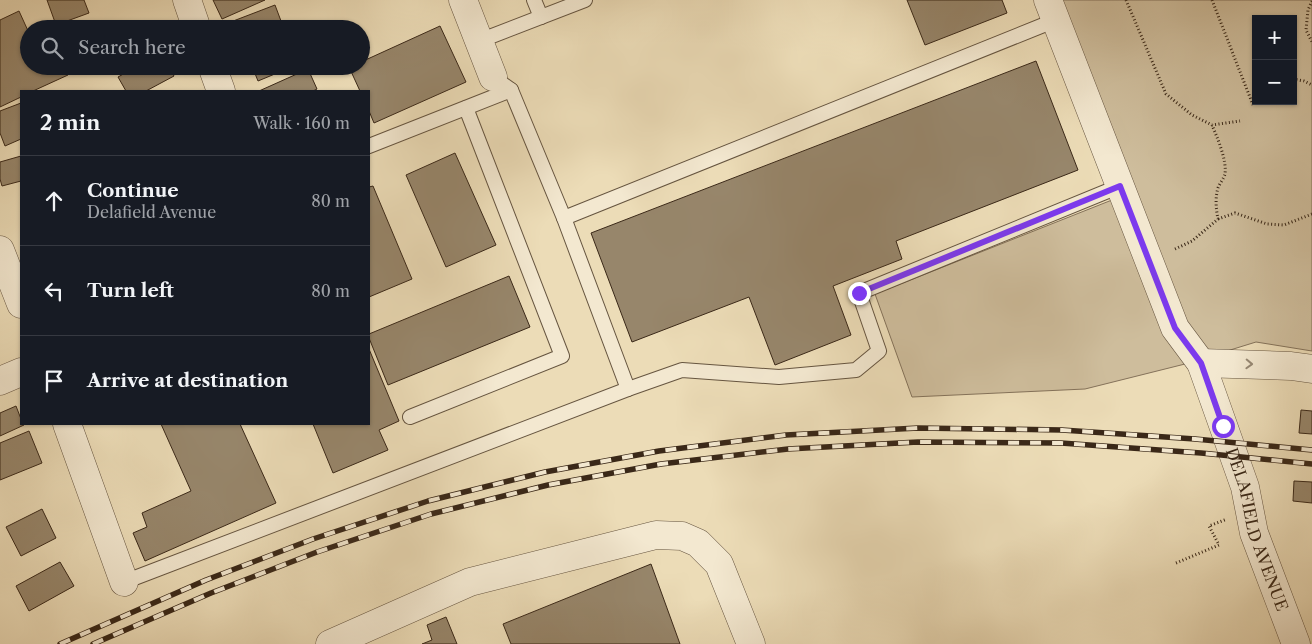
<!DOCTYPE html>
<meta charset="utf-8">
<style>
body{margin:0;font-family:"Libre Caslon Text",serif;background:#242831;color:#f1f3f6}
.controls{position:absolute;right:15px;top:15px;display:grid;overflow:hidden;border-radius:0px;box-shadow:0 1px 4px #0004}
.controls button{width:45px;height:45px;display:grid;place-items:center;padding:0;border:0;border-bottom:1px solid #363941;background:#171b24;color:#f1f3f6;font:25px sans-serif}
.stop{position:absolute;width:15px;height:15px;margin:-11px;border:4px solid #7c3aed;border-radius:50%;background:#fff}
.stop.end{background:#7c3aed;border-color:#fff;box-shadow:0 1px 5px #0008}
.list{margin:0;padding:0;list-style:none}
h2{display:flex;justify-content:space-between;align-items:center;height:65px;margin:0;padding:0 20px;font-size:21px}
h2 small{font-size:16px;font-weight:400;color:#9ea1a6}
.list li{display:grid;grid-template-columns:32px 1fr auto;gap:15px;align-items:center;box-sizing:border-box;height:90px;padding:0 20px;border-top:1px solid #363941}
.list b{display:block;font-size:19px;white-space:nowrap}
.list p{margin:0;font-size:16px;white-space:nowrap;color:#9ea1a6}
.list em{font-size:16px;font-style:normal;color:#9ea1a6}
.icon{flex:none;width:28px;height:28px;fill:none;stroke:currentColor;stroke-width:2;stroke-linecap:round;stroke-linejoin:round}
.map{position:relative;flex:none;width:1312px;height:644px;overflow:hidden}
.search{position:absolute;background:#171b24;box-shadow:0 1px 4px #0004;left:20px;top:20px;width:350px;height:55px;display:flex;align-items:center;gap:12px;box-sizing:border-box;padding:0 18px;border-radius:28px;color:#9ea1a6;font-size:19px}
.panel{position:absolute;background:#171b24;box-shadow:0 1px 4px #0004;left:20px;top:90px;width:350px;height:335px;border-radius:0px}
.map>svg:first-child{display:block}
.green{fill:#cebd9c;stroke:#84725a;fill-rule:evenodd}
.building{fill:#97866b;stroke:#3a2818}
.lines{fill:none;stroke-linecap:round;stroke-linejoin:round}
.lane-casing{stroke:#665540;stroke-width:16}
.street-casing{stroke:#665540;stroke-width:29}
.path{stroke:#3a2818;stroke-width:3;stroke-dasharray:1 2.5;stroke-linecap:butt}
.lane{stroke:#f3e8d0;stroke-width:14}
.street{stroke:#f3e8d0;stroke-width:28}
.rail-casing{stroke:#3a2818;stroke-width:5.5}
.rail{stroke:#f3e8d0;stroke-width:4;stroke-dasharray:11;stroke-linecap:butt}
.oneway{stroke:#968874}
.route{stroke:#7c3aed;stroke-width:6}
.labels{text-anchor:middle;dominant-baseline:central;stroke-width:4;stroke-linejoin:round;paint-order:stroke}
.street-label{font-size:16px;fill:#3a2818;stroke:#f3e8d0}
</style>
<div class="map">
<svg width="1312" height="644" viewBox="0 0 1312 644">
<rect width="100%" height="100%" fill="#ecdcb7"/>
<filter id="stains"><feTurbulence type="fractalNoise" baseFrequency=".004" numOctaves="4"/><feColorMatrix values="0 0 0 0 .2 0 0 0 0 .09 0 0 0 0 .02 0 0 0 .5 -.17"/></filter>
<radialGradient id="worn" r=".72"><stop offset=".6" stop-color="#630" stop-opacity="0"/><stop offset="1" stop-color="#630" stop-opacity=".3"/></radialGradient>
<path class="green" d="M1050 0H1312V351L1256 342 1185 364 1085 389 912 397 875 294 1122 196ZM1256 19H1293V101H1256Z"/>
<g class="building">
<polygon points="47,0 84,0 89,13 56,25"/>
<polygon points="213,0 265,0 222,19"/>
<polygon points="907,0 1002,0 1007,13 925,45"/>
<polygon points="275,5 284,29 230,29 228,23"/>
<polygon points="19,11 29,33 29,66 64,66 68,75 33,91 21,91 21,97 0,107 0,20"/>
<polygon points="440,26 466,82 374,123 369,111 369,91 360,91 349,67 361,66 361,62"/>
<polygon points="1036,61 1078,170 896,241 902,259 833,286 851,335 775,365 749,297 632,342 591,233"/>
<polygon points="138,66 169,66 174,76 146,91 126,91 118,77"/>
<polygon points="252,66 294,66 258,81"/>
<polygon points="308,69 317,89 313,91 259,91"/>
<polygon points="21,103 21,139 5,146 0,133 0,111"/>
<polygon points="455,153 496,245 446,267 406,175"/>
<polygon points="21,156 21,181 2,186 0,179 0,162"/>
<polygon points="373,186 412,279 369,297 369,187"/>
<polygon points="509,276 530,327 388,385 369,338 369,334"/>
<polygon points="369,349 399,421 379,430 388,450 333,473 313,424 369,424"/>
<polygon points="16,406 21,419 21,424 23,424 24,425 0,436 0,413"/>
<polygon points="1301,410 1312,411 1312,434 1299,433"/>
<polygon points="161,424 240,424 276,503 145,561 133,533 147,527 142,513 191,491"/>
<polygon points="29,431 42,463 0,480 0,443"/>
<polygon points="1294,481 1312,482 1312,503 1293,501"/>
<polygon points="42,509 56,538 21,556 6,527"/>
<polygon points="60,562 74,586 29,611 16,586"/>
<polygon points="651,564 680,644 511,644 503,624"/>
<polygon points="446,617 457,644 422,644 432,640 427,625"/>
</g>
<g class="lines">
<g class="lane-casing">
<g id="lane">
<polyline points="534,0 541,17"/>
<polyline points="479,41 585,0"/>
<polyline points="493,77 511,90 564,218"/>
<polyline points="369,146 511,90"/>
<polyline points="628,389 564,218 1056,20"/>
<polyline points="410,417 562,356 466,108"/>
<polyline points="124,582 628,389 682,370 779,377 856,370 879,351 859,293 1120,186"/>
</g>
</g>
<g class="street-casing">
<g id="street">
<polyline points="187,0 197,29"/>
<polyline points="463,0 493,77"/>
<path id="s1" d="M1048 0 1175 328 1201 363 1245 487 1254 533 1296 644"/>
<polyline points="212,66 221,91"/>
<polyline points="0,250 21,304"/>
<polyline points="1201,363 1291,366 1312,369"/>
<polyline points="0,381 21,372"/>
<polyline points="67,424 124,582"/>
<polyline points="330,644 470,582 656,535 682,536 698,543 719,564 751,644"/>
</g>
</g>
<g class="path">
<polyline points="1126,0 1166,94 1192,115 1212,125 1240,121"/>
<polyline points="1212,0 1253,105"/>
<polyline points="1312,1 1308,10 1306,30 1312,42"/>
<polyline points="1293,79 1304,81 1312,85"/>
<polyline points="1218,219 1235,213 1267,224 1284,225 1312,214"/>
<path d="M1175 249 1192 241 1218 219C1216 209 1215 198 1218 188 1220 183 1224 178 1225 174 1227 160 1217 137 1212 125"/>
<polyline points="1176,563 1219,545 1209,526 1227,519"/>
</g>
<use href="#lane" class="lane"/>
<use href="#street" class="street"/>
<g class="rail-casing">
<g id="rail">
<polyline points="60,644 206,580 313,539 428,501 545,472 659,451 786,435 918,428 1062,430 1195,439 1312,450"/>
<polyline points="93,644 211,593 317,552 431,514 548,485 661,464 788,449 918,442 1061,443 1201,453 1312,464"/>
</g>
</g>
<use href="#rail" class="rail"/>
</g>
<defs><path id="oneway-chevron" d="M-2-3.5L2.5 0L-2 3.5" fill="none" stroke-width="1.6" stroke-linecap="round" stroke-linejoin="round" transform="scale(1.25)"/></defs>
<use class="oneway" href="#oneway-chevron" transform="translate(1249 364) rotate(2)"/>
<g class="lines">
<polyline class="route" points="859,293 1120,186 1175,328 1201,363 1223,426"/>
</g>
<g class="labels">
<g class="street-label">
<text stroke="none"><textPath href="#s1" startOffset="571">DELAFIELD AVENUE</textPath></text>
</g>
</g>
<rect width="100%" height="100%" filter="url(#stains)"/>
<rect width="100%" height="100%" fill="url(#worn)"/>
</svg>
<div class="controls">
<button>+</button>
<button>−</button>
</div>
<div class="stop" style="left:1223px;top:426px"></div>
<div class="stop end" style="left:859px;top:293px"></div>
<div class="search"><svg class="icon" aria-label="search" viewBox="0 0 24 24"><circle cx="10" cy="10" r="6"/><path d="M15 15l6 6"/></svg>Search here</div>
<section class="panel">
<h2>2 min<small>Walk · 160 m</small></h2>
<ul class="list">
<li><svg class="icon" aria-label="ahead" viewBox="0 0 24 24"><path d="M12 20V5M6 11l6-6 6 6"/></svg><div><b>Continue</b><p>Delafield Avenue</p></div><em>80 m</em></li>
<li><svg class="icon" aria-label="left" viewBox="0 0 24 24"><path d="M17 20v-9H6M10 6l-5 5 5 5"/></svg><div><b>Turn left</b></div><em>80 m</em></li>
<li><svg class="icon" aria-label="arrive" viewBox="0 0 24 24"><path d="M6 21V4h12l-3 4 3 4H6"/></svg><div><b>Arrive at destination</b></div></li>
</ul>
</section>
</div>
